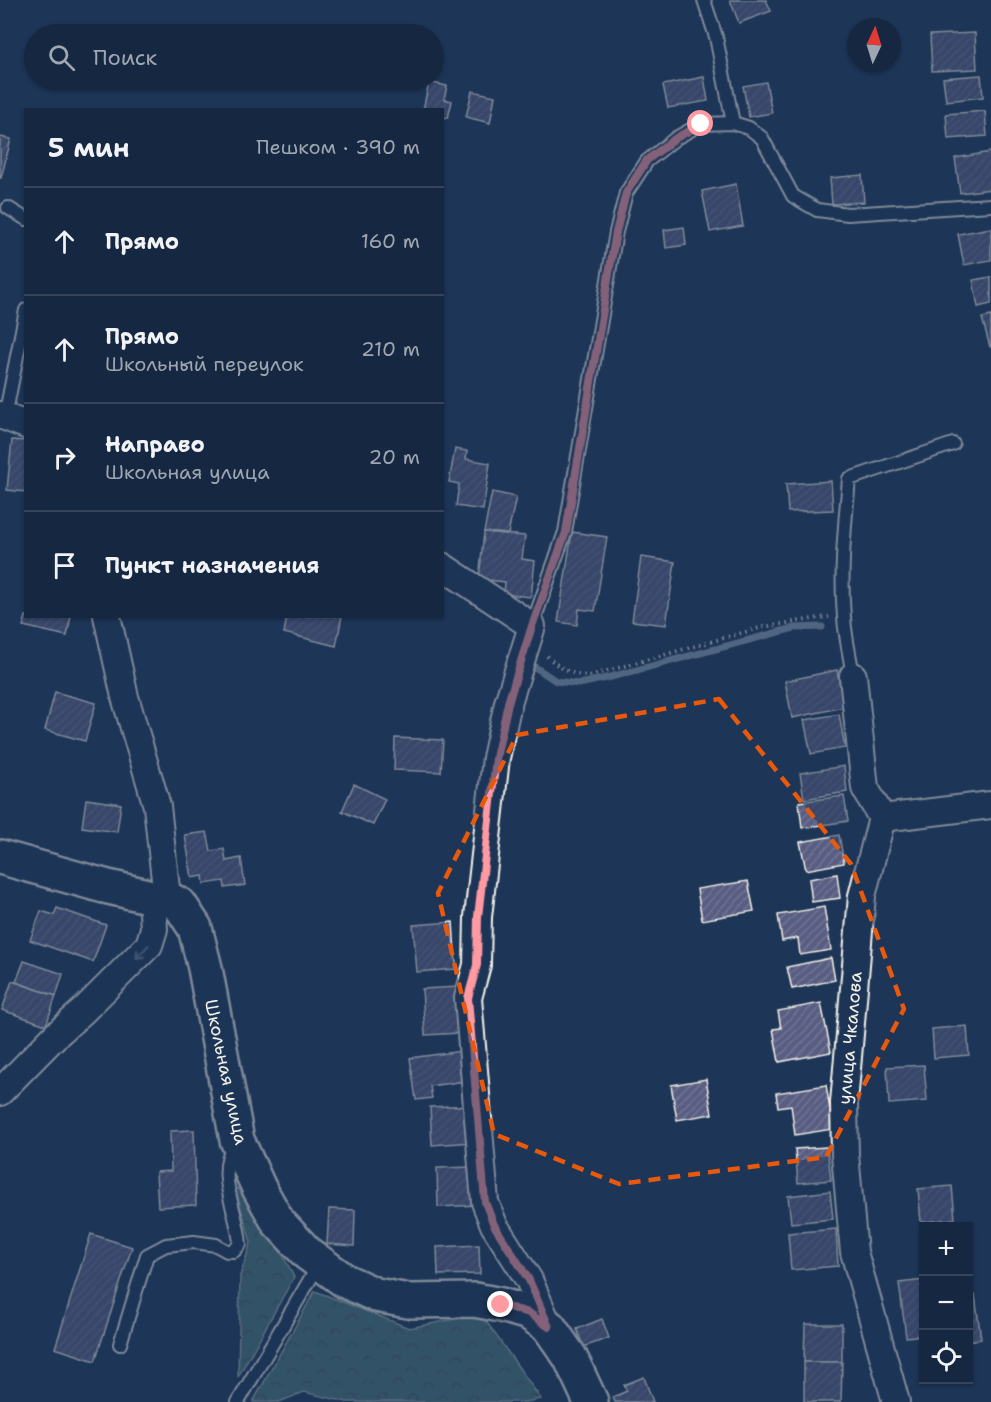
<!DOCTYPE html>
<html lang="ru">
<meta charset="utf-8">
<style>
body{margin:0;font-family:"Shantell Sans",sans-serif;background:#1f3048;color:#f1f3f6}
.controls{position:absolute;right:18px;bottom:18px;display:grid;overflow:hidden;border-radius:0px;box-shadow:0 2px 4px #0004}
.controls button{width:54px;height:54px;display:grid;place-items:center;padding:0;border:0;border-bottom:2px solid #35445a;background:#162841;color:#f1f3f6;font:30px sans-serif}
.compass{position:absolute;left:847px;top:18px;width:54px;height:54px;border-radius:50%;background:#162841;box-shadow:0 2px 4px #0004;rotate:4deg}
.stop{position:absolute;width:18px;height:18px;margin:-14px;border:4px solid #ff9aa2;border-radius:50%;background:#fff}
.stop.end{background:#ff9aa2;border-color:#fff;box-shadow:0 2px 6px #0008}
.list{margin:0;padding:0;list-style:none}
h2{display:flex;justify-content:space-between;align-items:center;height:78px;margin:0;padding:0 24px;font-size:26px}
h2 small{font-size:20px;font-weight:400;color:#9ea6b1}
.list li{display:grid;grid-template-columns:39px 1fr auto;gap:18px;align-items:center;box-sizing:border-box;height:108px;padding:0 24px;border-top:2px solid #35445a}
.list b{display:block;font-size:22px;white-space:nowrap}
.list p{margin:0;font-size:20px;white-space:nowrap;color:#9ea6b1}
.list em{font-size:20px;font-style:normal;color:#9ea6b1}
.icon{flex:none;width:33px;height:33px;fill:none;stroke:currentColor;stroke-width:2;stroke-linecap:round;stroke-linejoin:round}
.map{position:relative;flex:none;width:991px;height:1402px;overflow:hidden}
.search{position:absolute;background:#162841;box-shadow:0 2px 4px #0004;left:24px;top:24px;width:420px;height:66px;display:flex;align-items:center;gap:15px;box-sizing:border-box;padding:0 21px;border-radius:33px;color:#9ea6b1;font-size:22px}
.panel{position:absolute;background:#162841;box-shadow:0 2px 4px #0004;left:24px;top:108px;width:420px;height:510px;border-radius:0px}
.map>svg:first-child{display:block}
.forest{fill:url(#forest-crowns);stroke:#a0b3b1;stroke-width:1.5}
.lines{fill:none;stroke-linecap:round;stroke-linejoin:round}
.stream{stroke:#8ea1b3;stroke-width:7}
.building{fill:url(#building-hatch);stroke:#f4f1e8;stroke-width:1.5}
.lane-casing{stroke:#f4f1e8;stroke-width:16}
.street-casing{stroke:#f4f1e8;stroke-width:30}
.secondary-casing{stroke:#f4f1e8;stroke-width:38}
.path{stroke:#f4f1e8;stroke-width:4;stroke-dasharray:1.5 4.5;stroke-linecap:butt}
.lane{stroke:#1d3557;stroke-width:12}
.street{stroke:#1d3557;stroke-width:26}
.secondary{stroke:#1d3557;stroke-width:33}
.oneway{stroke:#68778a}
.route{stroke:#ff9aa2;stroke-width:8}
.marked{fill:none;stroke:#e8590c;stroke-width:4.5;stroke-dasharray:12 8;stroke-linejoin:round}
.labels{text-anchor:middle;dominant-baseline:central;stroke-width:4.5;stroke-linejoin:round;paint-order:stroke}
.street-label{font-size:18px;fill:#f4f1e8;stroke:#1d3557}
</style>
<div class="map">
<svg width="991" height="1402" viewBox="0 0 991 1402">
<defs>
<pattern id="forest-crowns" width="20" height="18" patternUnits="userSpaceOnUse" patternTransform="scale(1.5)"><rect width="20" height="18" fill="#4d757a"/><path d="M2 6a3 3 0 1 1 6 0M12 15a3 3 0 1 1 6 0" fill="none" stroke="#4b5c5d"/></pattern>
<pattern id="building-hatch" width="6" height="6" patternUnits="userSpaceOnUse" patternTransform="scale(1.5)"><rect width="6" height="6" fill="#585d82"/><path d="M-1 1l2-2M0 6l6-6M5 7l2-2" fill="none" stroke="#717594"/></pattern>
</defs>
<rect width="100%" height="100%" fill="#1d3557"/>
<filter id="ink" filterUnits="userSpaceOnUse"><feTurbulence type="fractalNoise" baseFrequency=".0167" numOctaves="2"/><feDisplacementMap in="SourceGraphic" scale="12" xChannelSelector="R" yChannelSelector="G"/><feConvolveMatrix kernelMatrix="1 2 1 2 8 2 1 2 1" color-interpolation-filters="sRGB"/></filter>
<g filter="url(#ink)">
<g class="forest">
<polygon points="235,1188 251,1193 294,1277 238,1377 240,1276 251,1242"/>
<polygon points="315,1291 409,1328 481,1314 541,1399 525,1402 347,1402 304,1392 279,1402 253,1402"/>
</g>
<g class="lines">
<polyline class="stream" points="529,663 556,681 579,684 611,677 794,628 822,627"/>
</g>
<g class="building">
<polygon points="730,0 766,0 771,11 739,23"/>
<polygon points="975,33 977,69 932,71 930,35"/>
<polygon points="981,75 983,97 946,101 943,78"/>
<polygon points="704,77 708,101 668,108 663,85"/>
<polygon points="429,82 447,86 444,99 452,101 448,118 442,117 442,110 423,110"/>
<polygon points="766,82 772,113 749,117 743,86"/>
<polygon points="472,91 495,96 490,123 466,117"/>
<polygon points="985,111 987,136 948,139 946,114"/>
<polygon points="0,137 11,139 1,178 0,178"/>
<polygon points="991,152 991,189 960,193 955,158"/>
<polygon points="862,175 864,202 832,204 830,178"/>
<polygon points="736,184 743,226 710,232 702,191"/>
<polygon points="684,227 686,245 666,248 664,230"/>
<polygon points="991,228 991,260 964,265 958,234"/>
<polygon points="991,277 991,304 978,307 973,280"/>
<polygon points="991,316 991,347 990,347 982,318"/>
<polygon points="12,440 26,441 26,492 7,490"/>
<polygon points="455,449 467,451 466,459 490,463 483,510 456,506 459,484 449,482"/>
<polygon points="831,481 833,510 788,512 786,484"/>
<polygon points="492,492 516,497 508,534 484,532"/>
<polygon points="484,532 525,536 522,559 535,561 531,597 504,594 505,582 479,579"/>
<polygon points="572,532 607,537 595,611 579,609 577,625 558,622"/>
<polygon points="641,557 675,562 666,625 632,621"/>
<polygon points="26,616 71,616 67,636 23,626"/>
<polygon points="287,616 342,616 336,646 284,633"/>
<polygon points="837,670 844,707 792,718 785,681"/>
<polygon points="55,692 96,703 85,741 45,730"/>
<polygon points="839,714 845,748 811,754 804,720"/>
<polygon points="395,738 443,740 441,772 394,770"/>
<polygon points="844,766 847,792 804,799 800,773"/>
<polygon points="354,784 385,799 373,825 342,811"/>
<polygon points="844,796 848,821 802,828 799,802"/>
<polygon points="86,799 121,804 117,832 82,827"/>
<polygon points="207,832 211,851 224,849 226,861 241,858 245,885 225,888 224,881 204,884 203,876 192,878 185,835"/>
<polygon points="839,835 844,863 806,870 800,842"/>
<polygon points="837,874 840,898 812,902 809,879"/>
<polygon points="748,881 754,911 702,920 697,889"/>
<polygon points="824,907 831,950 800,955 798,938 782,941 778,915"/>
<polygon points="57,908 106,925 93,962 30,940 41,911 54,915"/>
<polygon points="453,922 456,969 417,972 413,925"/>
<polygon points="831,958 835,980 792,989 787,967"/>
<polygon points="24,961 63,974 56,996 16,982"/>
<polygon points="12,981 56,996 46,1025 2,1010"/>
<polygon points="459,987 461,1033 425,1035 422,989"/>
<polygon points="821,1003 831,1052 779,1062 773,1029 781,1028 778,1011"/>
<polygon points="967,1026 969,1055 934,1058 932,1029"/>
<polygon points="462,1051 465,1081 430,1086 432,1098 416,1100 410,1058"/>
<polygon points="924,1065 927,1101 889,1104 887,1067"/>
<polygon points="706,1079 712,1114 677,1120 671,1085"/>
<polygon points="826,1085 833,1129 795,1135 791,1105 778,1107 776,1093"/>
<polygon points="471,1105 473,1142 432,1145 430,1107"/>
<polygon points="194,1130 196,1205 158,1207 156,1172 171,1171 170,1131"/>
<polygon points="827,1147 831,1180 798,1183 795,1149"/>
<polygon points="476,1167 478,1205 438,1207 437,1168"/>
<polygon points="952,1186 955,1219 921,1222 918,1189"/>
<polygon points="830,1191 833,1219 791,1223 788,1196"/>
<polygon points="329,1209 355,1210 354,1246 327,1244"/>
<polygon points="836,1229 838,1266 791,1270 788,1233"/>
<polygon points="91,1234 132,1247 95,1361 55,1348"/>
<polygon points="479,1245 480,1274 438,1275 437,1247"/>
<polygon points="924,1280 924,1335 906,1337 899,1283"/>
<polygon points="975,1295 981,1339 968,1341 968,1296"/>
<polygon points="602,1319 609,1338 583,1347 577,1329"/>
<polygon points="805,1324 842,1324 842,1362 804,1362"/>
<polygon points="804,1362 842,1362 841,1402 804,1402"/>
<polygon points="644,1377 653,1402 615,1402 613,1397 627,1391 624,1385"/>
</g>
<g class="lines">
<g class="lane-casing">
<g id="lane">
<polyline points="704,0 716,37 733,123"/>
<polyline points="8,208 26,219"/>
<polyline points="5,417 26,310"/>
<polyline points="532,626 565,532 616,232 626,193 647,161 676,138 701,124 733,123 749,128 762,138 793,196 817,210 848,214 991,205"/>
<path d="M853 676C850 656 845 636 844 617 840 571 845 524 849 479L953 444"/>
<path d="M120 1344 147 1255 166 1245 194 1242 216 1245 227 1251H234L240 1244C238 1212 215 1175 234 1145"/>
<polyline points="238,1402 319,1264"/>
</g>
</g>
<g class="street-casing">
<g id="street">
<polyline points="0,415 26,425"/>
<polyline points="442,566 532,626 508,703 496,758 478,917 477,965 468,998 485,1202 494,1225 529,1280 549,1327"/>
<polyline points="107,616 125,697 157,806 167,898"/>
<polyline points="853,676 865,788 882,818 862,896 844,1103 845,1154 854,1252 896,1402"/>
<polyline points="882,818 991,805"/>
<polyline points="0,1092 55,1036 84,1010 149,945 154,929 152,897"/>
</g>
</g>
<g class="secondary-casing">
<polyline id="secondary" points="0,857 104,886 152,897 167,898 180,905 195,928 205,968 237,1140 259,1188 278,1222 308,1254 345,1281 376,1295 408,1301 475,1300 501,1305 529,1313 549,1327 570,1357 591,1402"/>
</g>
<path class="path" d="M547 656C559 668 572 675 589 676L763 627 819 618 829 617"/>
<use href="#lane" class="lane"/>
<use href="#street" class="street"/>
<use href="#secondary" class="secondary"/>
</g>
<defs><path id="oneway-shaft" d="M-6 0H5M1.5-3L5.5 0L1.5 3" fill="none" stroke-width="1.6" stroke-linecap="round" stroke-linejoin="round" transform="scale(1.5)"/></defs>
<use class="oneway" href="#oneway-shaft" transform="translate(142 952) rotate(134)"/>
</g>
<g class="lines" filter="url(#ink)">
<polyline class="route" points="501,1305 529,1313 549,1327 529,1280 494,1225 485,1202 468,998 477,965 478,917 496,758 508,703 532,626 566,532 616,232 626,193 647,160 676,138 701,124"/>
</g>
<path d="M0 0H991V1402H0ZM719 699 851 864 904 1009 826 1157 619 1184 494 1134 438 893 517 735Z" fill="#1d3557" fill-opacity=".55" fill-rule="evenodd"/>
<path class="marked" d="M719 699 851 864 904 1009 826 1157 619 1184 494 1134 438 893 517 735Z"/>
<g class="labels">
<g class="street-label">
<text transform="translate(850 1038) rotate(-85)">улица Чкалова</text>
<text transform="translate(226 1072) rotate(78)">Школьная улица</text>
</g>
</g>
</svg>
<div class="controls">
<button>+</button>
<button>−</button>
<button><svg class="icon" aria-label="locate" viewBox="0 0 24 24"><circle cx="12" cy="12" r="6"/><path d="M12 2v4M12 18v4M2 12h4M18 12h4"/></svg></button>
</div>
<svg class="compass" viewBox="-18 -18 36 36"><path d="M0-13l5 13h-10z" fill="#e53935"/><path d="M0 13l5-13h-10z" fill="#9ea6b1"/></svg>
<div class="stop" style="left:701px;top:124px"></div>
<div class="stop end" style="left:501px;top:1305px"></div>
<div class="search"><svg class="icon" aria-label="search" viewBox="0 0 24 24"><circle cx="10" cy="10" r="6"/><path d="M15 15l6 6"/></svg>Поиск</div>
<section class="panel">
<h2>5 мин<small>Пешком · 390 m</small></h2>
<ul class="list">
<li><svg class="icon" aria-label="ahead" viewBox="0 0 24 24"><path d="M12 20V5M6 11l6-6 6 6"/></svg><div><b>Прямо</b></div><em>160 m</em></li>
<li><svg class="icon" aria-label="ahead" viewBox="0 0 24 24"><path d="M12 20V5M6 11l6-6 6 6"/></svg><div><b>Прямо</b><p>Школьный переулок</p></div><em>210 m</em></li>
<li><svg class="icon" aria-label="right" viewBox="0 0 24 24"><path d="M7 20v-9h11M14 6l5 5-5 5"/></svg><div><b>Направо</b><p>Школьная улица</p></div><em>20 m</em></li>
<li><svg class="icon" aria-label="arrive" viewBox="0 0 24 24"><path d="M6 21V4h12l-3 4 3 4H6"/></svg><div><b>Пункт назначения</b></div></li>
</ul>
</section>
</div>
